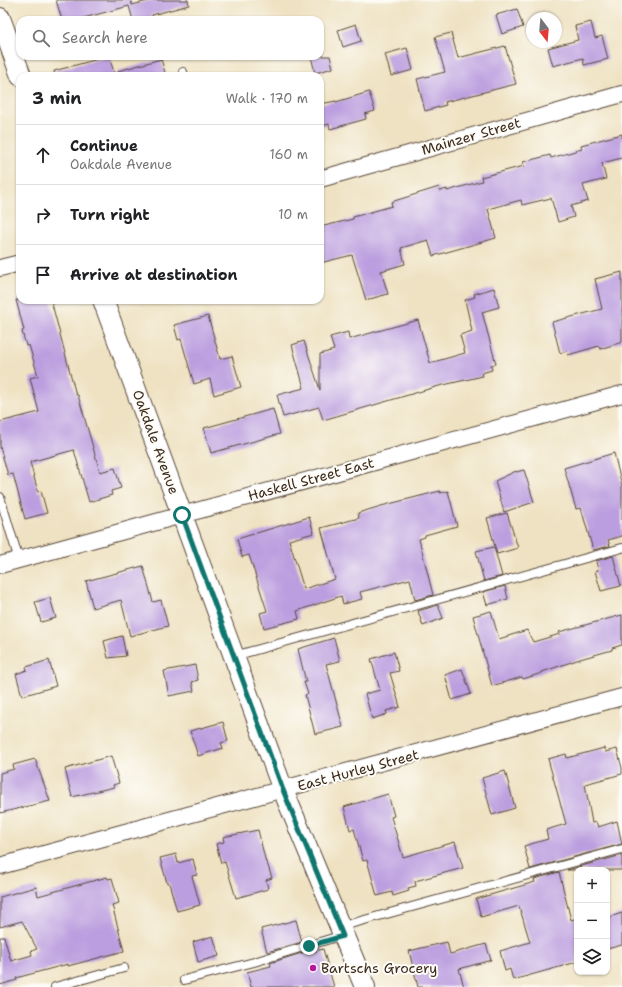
<!DOCTYPE html>
<meta charset="utf-8">
<style>
body{margin:0;font-family:"Shantell Sans",sans-serif;background:#f2f2f2;color:#202124}
.controls{position:absolute;right:12px;bottom:12px;display:grid;overflow:hidden;border-radius:8px;box-shadow:0 1px 3px #0004}
.controls button{width:36px;height:36px;display:grid;place-items:center;padding:0;border:0;border-bottom:1px solid #e0e0e0;background:#fff;color:#202124;font:20px sans-serif}
.compass{position:absolute;left:526px;top:12px;width:36px;height:36px;border-radius:50%;background:#fff;box-shadow:0 1px 3px #0004;rotate:164deg}
.stop{position:absolute;width:12px;height:12px;margin:-9px;border:3px solid #0f766e;border-radius:50%;background:#fff}
.stop.end{background:#0f766e;border-color:#fff;box-shadow:0 1px 4px #0008}
.list{margin:0;padding:0;list-style:none}
h2{display:flex;justify-content:space-between;align-items:center;height:52px;margin:0;padding:0 16px;font-size:17px}
h2 small{font-size:13px;font-weight:400;color:#757577}
.list li{display:grid;grid-template-columns:26px 1fr auto;gap:12px;align-items:center;box-sizing:border-box;height:60px;padding:0 16px;border-top:1px solid #e0e0e0}
.list b{display:block;font-size:15px;white-space:nowrap}
.list p{margin:0;font-size:13px;white-space:nowrap;color:#757577}
.list em{font-size:13px;font-style:normal;color:#757577}
.icon{flex:none;width:22px;height:22px;fill:none;stroke:currentColor;stroke-width:2;stroke-linecap:round;stroke-linejoin:round}
.map{position:relative;flex:none;width:622px;height:987px;overflow:hidden}
.search{position:absolute;background:#fff;box-shadow:0 1px 3px #0004;left:16px;top:16px;width:308px;height:44px;display:flex;align-items:center;gap:10px;box-sizing:border-box;padding:0 14px;border-radius:12px;color:#757577;font-size:15px}
.panel{position:absolute;background:#fff;box-shadow:0 1px 3px #0004;left:16px;top:72px;width:308px;height:232px;border-radius:12px}
.map>svg:first-child{display:block}
.building{fill:#bb9edf}
.lines{fill:none;stroke-linecap:round;stroke-linejoin:round}
.service-casing{stroke:#564637;stroke-width:10}
.minor-casing{stroke:#564637;stroke-width:18}
.tertiary-casing{stroke:#564637;stroke-width:22}
.service{stroke:#fff;stroke-width:8}
.minor{stroke:#fff;stroke-width:16}
.tertiary{stroke:#fff;stroke-width:20}
.route{stroke:#0f766e;stroke-width:5}
.poi-dot{fill:#b5179e;stroke:#fdfcf7;stroke-width:1.5}
.labels{text-anchor:middle;dominant-baseline:central;stroke-width:4;stroke-linejoin:round;paint-order:stroke}
.street-label{font-size:14px;fill:#3b2a1e;stroke:#fdfcf7}
.poi-label{font-size:14px;fill:#3b2a1e;stroke:#fdfcf7;text-anchor:start}
</style>
<div class="map">
<svg width="622" height="987" viewBox="0 0 622 987">
<rect width="100%" height="100%" fill="#fdfcf7"/>
<filter id="ink" filterUnits="userSpaceOnUse"><feTurbulence type="fractalNoise" baseFrequency=".025" numOctaves="2"/><feDisplacementMap in="SourceGraphic" scale="8" xChannelSelector="R" yChannelSelector="G"/><feConvolveMatrix kernelMatrix="1 2 1 2 8 2 1 2 1" color-interpolation-filters="sRGB"/></filter>
<filter id="wash" filterUnits="userSpaceOnUse"><feTurbulence type="fractalNoise" baseFrequency=".012" numOctaves="4" result="noise"/><feDisplacementMap in="SourceGraphic" scale="16" xChannelSelector="R" yChannelSelector="G"/><feGaussianBlur stdDeviation="0.9" result="paint"/><feColorMatrix in="noise" values="0 0 0 0 0 0 0 0 0 0 0 0 0 0 0 0 0 1.4 0 .05"/><feComposite in="paint" operator="in"/></filter>
<g filter="url(#wash)">
<rect width="100%" height="100%" fill="#efe2c2"/>
<g id="blocks">
<g class="building">
<polygon points="56,0 131,0 132,5 152,0 188,0 189,5 152,15 153,20 133,20 129,6 76,20 62,20"/>
<polygon points="517,9 523,27 502,34 496,15"/>
<polygon points="591,22 595,38 602,36 608,59 584,65 583,58 553,66 548,48 578,40 575,26"/>
<polygon points="356,24 361,41 343,47 338,30"/>
<polygon points="451,33 458,58 505,46 516,84 445,102 446,105 425,111 417,79 445,72 435,37"/>
<polygon points="407,48 413,70 391,76 385,54"/>
<polygon points="109,56 115,76 55,76 54,71"/>
<polygon points="311,56 330,56 333,68 315,73"/>
<polygon points="161,59 166,76 118,76 118,71"/>
<polygon points="369,92 375,111 365,114 366,119 330,129 329,124 320,127 320,104 336,101 336,102"/>
<polygon points="622,134 622,158 602,163 606,179 583,185 588,201 571,206 574,217 558,222 551,198 522,205 521,200 488,209 496,238 433,256 428,240 401,248 405,264 381,271 388,294 366,300 352,255 320,263 320,227 353,219 353,217 392,206 391,202 439,187 440,191 447,189 447,191 482,181 481,177 524,166 523,162 550,155 551,158 582,149 581,145"/>
<polygon points="622,272 622,342 600,349 599,346 568,355 567,351 560,353 552,322 602,309 595,279"/>
<polygon points="494,288 499,307 482,312 496,364 491,365 492,370 482,373 483,376 439,386 323,420 319,407 283,417 277,395 304,388 292,345 304,341 320,390 320,354 334,350 330,337 348,332 349,339 418,320 430,363 465,353 460,335 472,331 465,300 475,297 474,294"/>
<polygon points="16,300 51,300 76,395 78,395 100,472 115,468 121,488 111,491 112,495 89,502 74,450 30,462 38,492 41,491 47,513 25,519 13,474 8,475 0,447 0,422 39,412 30,378 38,376 29,345 26,346 22,331 24,330"/>
<polygon points="208,316 220,359 232,356 241,387 214,395 210,379 194,384 181,339 178,340 174,325"/>
<polygon points="273,409 280,434 211,453 204,428"/>
<polygon points="614,453 622,486 622,536 608,540 610,546 593,550 581,508 576,509 564,468"/>
<polygon points="524,470 534,502 504,512 495,481 516,471 516,472"/>
<polygon points="440,491 440,493 448,491 457,526 425,535 425,537 419,539 433,595 415,600 410,579 360,592 362,599 343,604 341,596 297,611 299,619 264,628 260,613 267,611 249,555 242,557 237,539 309,517 314,533 289,540 304,589 335,579 321,528 359,518 358,513 381,506"/>
<polygon points="507,513 518,548 497,554 487,518"/>
<polygon points="494,547 502,576 484,581 476,551"/>
<polygon points="613,556 621,586 601,591 595,571 598,570 596,561"/>
<polygon points="143,566 153,602 161,600 168,626 130,636 121,600 93,608 86,581"/>
<polygon points="505,586 508,599 487,605 483,592"/>
<polygon points="50,598 56,618 41,622 35,602"/>
<polygon points="438,605 443,618 423,626 418,611"/>
<polygon points="491,611 499,639 527,630 533,642 560,634 559,632 622,615 622,645 612,648 612,650 580,659 542,672 542,673 523,679 522,677 492,686 473,616"/>
<polygon points="122,636 126,656 108,658 104,641"/>
<polygon points="334,638 340,661 326,664 343,727 315,734 305,695 308,694 304,682 306,682 298,649"/>
<polygon points="394,652 399,671 390,673 400,707 386,711 387,714 372,719 365,694 380,690 371,659"/>
<polygon points="49,660 56,686 22,696 16,674 27,670 26,667"/>
<polygon points="195,665 198,680 192,682 194,691 169,696 164,671"/>
<polygon points="462,669 471,694 452,700 445,675"/>
<polygon points="223,722 228,741 221,743 223,748 198,756 190,731"/>
<polygon points="604,748 605,752 617,749 622,768 622,774 585,784 592,823 596,822 598,827 617,821 622,844 530,869 524,846 548,839 546,830 566,824 548,759 566,754 567,758"/>
<polygon points="111,756 119,783 113,785 114,787 72,797 65,769"/>
<polygon points="35,759 50,801 0,813 0,773 14,769 13,765"/>
<polygon points="505,771 515,808 492,815 482,778"/>
<polygon points="388,794 394,816 391,817 403,857 455,842 463,868 415,881 416,886 408,888 409,891 393,896 392,892 377,896 367,860 363,861 354,829 350,830 344,807"/>
<polygon points="258,830 266,863 267,863 272,878 266,880 268,889 236,898 225,862 221,863 216,844 224,842 223,837"/>
<polygon points="176,854 178,863 193,859 197,875 192,876 200,905 177,911 169,883 167,883 160,858"/>
<polygon points="622,855 622,870 567,870"/>
<polygon points="559,872 571,920 577,918 577,962 513,980 510,969 505,971 500,951 530,942 519,906 481,917 476,899 535,882 534,879"/>
<polygon points="107,877 108,879 112,878 119,903 112,905 124,951 68,966 68,964 16,978 17,980 0,985 0,937 4,937 11,961 32,955 31,951 37,949 22,921 0,927 0,897 36,887 38,896"/>
<polygon points="622,913 622,945 607,949 607,918"/>
<polygon points="296,920 302,942 267,952 261,929"/>
<polygon points="213,936 219,956 198,962 193,942"/>
<polygon points="447,942 450,954 486,944 491,960 459,969 464,987 418,987 409,951"/>
<polygon points="323,949 334,987 251,987 247,972 271,966 270,963 305,952 306,954"/>
</g>
</g>
</g>
<g filter="url(#ink)">
<use href="#blocks" fill-opacity="0" stroke="#564637" stroke-width="1"/>
<g class="lines">
<g class="service-casing">
<g id="service">
<polyline points="183,72 184,76"/>
<polyline points="0,497 19,560"/>
<polyline points="234,656 622,548"/>
<polyline points="339,927 622,849"/>
<polyline points="184,980 254,962 343,935"/>
<polyline points="55,987 124,968"/>
</g>
</g>
<g class="minor-casing">
<g id="minor">
<polyline points="320,179 622,94"/>
<polyline points="0,268 20,263"/>
<polyline points="0,565 622,394"/>
<polyline points="0,866 622,697"/>
</g>
</g>
<g class="tertiary-casing">
<g id="tertiary">
<polyline points="0,18 21,76"/>
<polyline points="103,300 283,790 365,987"/>
</g>
</g>
<use href="#service" class="service"/>
<use href="#minor" class="minor"/>
<use href="#tertiary" class="tertiary"/>
</g>
</g>
<g class="lines" filter="url(#ink)">
<polyline class="route" points="182,515 283,790 343,936 309,946"/>
</g>
<circle class="poi-dot" cx="313" cy="968" r="4"/>
<g class="labels">
<g class="street-label">
<text transform="translate(471 136) rotate(-16)">Mainzer Street</text>
<text transform="translate(156 442) rotate(70)">Oakdale Avenue</text>
<text transform="translate(311 479) rotate(-15)">Haskell Street East</text>
<text transform="translate(358 770) rotate(-15)">East Hurley Street</text>
</g>
<g class="poi-label">
<text x="321" y="968">Bartschs Grocery</text>
</g>
</g>
</svg>
<div class="controls">
<button>+</button>
<button>−</button>
<button><svg class="icon" aria-label="layers" viewBox="0 0 24 24"><path d="M12 4l9 5-9 5-9-5zM3 14l9 5 9-5"/></svg></button>
</div>
<svg class="compass" viewBox="-18 -18 36 36"><path d="M0-13l5 13h-10z" fill="#e53935"/><path d="M0 13l5-13h-10z" fill="#757577"/></svg>
<div class="stop" style="left:182px;top:515px"></div>
<div class="stop end" style="left:309px;top:946px"></div>
<div class="search"><svg class="icon" aria-label="search" viewBox="0 0 24 24"><circle cx="10" cy="10" r="6"/><path d="M15 15l6 6"/></svg>Search here</div>
<section class="panel">
<h2>3 min<small>Walk · 170 m</small></h2>
<ul class="list">
<li><svg class="icon" aria-label="ahead" viewBox="0 0 24 24"><path d="M12 20V5M6 11l6-6 6 6"/></svg><div><b>Continue</b><p>Oakdale Avenue</p></div><em>160 m</em></li>
<li><svg class="icon" aria-label="right" viewBox="0 0 24 24"><path d="M7 20v-9h11M14 6l5 5-5 5"/></svg><div><b>Turn right</b></div><em>10 m</em></li>
<li><svg class="icon" aria-label="arrive" viewBox="0 0 24 24"><path d="M6 21V4h12l-3 4 3 4H6"/></svg><div><b>Arrive at destination</b></div></li>
</ul>
</section>
</div>
